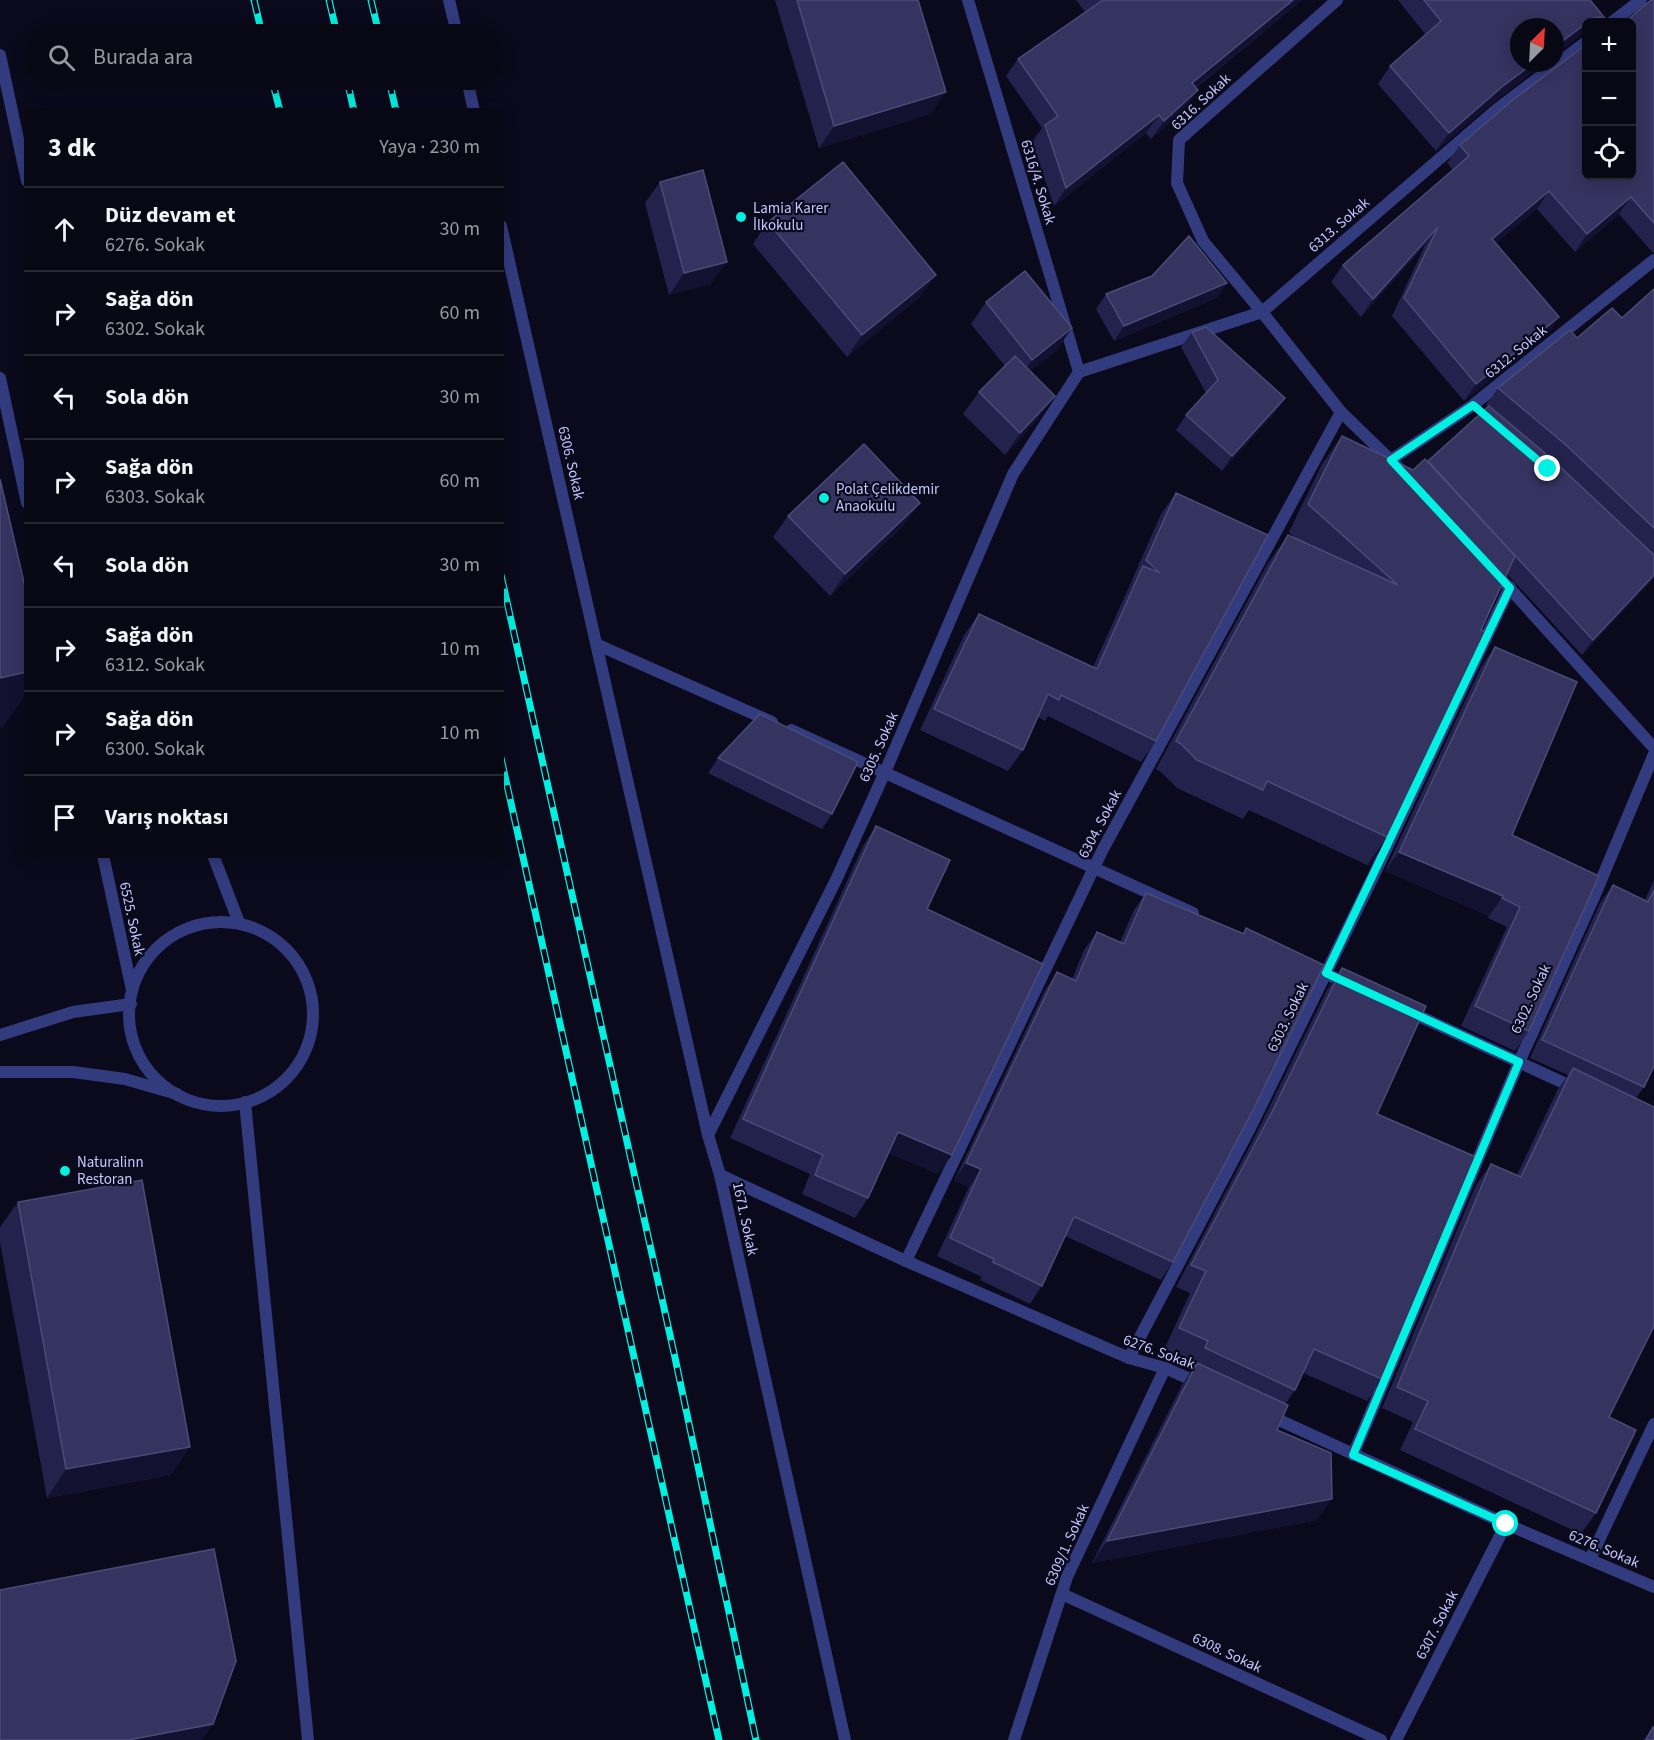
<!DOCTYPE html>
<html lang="tr">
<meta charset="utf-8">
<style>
body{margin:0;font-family:"Source Sans 3",sans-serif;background:#11111e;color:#f1f3f6}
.controls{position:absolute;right:18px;top:18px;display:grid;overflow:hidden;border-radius:9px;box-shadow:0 3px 15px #0003}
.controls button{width:54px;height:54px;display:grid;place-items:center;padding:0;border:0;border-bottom:2px solid #292934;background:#080815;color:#f1f3f6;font:30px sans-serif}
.compass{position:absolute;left:1510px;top:18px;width:54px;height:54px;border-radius:50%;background:#080815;box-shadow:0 3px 15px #0003;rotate:24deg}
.stop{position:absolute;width:18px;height:18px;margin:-14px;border:4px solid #00f0e1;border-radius:50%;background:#fff}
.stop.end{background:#00f0e1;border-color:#fff;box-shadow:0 2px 6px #0008}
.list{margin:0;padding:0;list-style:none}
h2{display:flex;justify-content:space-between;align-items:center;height:78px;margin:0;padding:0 24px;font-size:26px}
h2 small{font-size:20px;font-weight:400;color:#989aa0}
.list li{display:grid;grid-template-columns:39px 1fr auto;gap:18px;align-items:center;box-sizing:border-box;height:84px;padding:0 24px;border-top:2px solid #292934}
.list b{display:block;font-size:22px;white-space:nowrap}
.list p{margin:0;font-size:20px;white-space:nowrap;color:#989aa0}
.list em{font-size:20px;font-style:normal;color:#989aa0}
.icon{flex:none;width:33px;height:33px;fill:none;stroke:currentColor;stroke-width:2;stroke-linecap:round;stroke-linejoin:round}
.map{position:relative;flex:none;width:1654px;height:1740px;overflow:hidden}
.search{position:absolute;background:#080815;box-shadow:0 3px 15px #0003;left:24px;top:24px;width:480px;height:66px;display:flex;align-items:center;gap:15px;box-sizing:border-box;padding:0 21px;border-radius:33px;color:#989aa0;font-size:22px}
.panel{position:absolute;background:#080815;box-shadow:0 3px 15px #0003;left:24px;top:108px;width:480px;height:750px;border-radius:9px}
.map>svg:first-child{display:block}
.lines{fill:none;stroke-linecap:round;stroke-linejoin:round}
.minor{stroke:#323b7e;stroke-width:12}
.tertiary{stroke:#323b7e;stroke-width:12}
.rail-casing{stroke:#00f0e1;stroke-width:7}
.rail{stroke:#0a0a1c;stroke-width:4.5;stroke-dasharray:14;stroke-linecap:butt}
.wall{fill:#23224c}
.shaded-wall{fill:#121130}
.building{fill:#35335f;stroke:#4b4b78;stroke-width:1.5}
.route{stroke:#00f0e1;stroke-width:8}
.poi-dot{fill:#00f0e1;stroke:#0a0a1c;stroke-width:2}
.labels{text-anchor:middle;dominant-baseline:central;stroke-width:4.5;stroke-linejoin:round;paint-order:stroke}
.street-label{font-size:15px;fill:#c5c8ff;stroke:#0a0a1c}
.poi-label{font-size:15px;fill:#c5c8ff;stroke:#0a0a1c;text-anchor:start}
</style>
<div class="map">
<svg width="1654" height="1740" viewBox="0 0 1654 1740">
<rect width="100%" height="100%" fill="#0a0a1c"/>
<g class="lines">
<g class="minor">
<polyline points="449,0 457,34"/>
<polyline points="968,0 1079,372"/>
<polyline points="1337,0 1179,140 1177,183 1203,241 1262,312 1341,412 1403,472"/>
<polyline points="1612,22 1641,0"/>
<polyline points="467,80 474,111"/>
<polyline points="501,226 708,1135 720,1175 845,1740"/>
<polyline points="1079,372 1262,312 1496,110 1586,42"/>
<polyline points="1391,460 1473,405 1654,260"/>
<polyline points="1494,571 1654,748"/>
<polyline points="598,645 772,722"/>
<polyline points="791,730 1193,913"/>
<polyline points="1307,965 1348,984"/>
<polyline points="1408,1011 1577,1089"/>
<polyline points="0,1035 73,1012 131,1004"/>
<polyline points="0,1072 73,1072 125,1079 177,1094"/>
<polyline points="708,1135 836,880 885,772 1013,474 1079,372"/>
<polyline points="720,1175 906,1261 1129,1358 1165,1368 1201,1384"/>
<polyline points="906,1261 1102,851 1341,412"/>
<polyline points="1129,1358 1249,1130 1373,877 1510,587"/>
<polyline points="1266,1414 1506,1524 1654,1587"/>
<polyline points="1353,1455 1519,1062 1594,897 1654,754"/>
<polyline points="1590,1559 1654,1424"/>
<polyline points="1062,1594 1381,1740"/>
<polyline points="1014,1740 1067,1577 1165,1368"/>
<polyline points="1396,1740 1506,1524"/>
</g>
<g class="tertiary">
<polyline points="0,55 27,181"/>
<polyline points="0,378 27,503"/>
<polyline points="103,855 132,990"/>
<polyline points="213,855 238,920"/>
<circle cx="221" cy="1014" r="92"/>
<polyline points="245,1102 308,1740"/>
</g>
<g class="rail-casing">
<g id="rail">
<polyline points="254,0 262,34"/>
<polyline points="329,0 337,34"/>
<polyline points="371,0 379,34"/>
<polyline points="272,80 280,111"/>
<polyline points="347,80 354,111"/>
<polyline points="389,80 396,111"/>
<polyline points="501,575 674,1353 756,1740"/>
<polyline points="501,758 719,1740"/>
</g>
</g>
<use href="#rail" class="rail"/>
</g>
<g class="wall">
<polygon points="775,0 918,0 931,114 819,148"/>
<polygon points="1076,0 1302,0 1196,88 1198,90 1186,108 1151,139 1146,133 1054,206 1032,142 1042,128 1006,76 1018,59 1085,12"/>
<polygon points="1398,0 1590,0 1608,22 1587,22 1587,35 1581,35 1555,55 1555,27 1519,63 1545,63 1491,104 1436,151 1378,84 1390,66 1426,35"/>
<polygon points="1654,0 1654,253 1652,252 1619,214 1575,252 1537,209 1496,243 1559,317 1547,335 1464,401 1392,316 1425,245 1361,317 1331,282 1343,265 1453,170 1447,163 1460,145 1587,176"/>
<polygon points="660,182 711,284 669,295 645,203"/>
<polygon points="768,222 920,297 847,357 753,244"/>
<polygon points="1227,283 1217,298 1114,341 1096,309 1106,294"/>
<polygon points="1654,289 1654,578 1582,655 1507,574 1389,837 1370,865 1367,865 1249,810 1243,819 1177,788 1161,772 1156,769 1268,563 1288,535 1295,538 1289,532 1322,464 1342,436 1413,470 1428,462 1488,407 1486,405 1498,388 1577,338 1622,318"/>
<polygon points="986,302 1057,350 1030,371 1039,418 1005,455 963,414 979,392 1005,366 971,324"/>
<polygon points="1192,332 1275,413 1222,471 1176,430 1186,415 1206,393 1181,347"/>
<polygon points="1176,493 1156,741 1141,762 1048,716 1045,721 1038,717 1023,750 1008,771 920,730 964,635 979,614 1093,667 1129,587 1132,581 1132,580 1161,514"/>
<polygon points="788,516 904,525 830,596 773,537"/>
<polygon points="1495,647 1512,835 1599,876 1529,1031 1515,1051 1461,1026 1507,927 1488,918 1489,916 1385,871 1481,667"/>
<polygon points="718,758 832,814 822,829 708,773"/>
<polygon points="876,826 927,909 938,1174 889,1153 868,1198 855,1218 802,1194 810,1174 730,1138 863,846"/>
<polygon points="1654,880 1654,1066 1644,1087 1636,1098 1609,1417 1596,1513 1581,1534 1400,1450 1413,1422 1382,1408 1476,1185 1491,1164 1517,1175 1558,1089 1568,1075 1530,1058 1600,903 1613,885 1645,900"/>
<polygon points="1146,893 1243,933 1246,928 1173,1262 1161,1280 1065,1236 1042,1286 1030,1304 980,1280 982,1277 937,1256 969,1187 954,1181 1045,990 1057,972 1072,979 1084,950 1097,932 1120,942 1134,910"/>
<polygon points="1342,968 1377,1114 1382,1379 1367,1401 1303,1373 1295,1390 1286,1403 1277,1430 1317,1520 1092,1563 1182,1385 1191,1371 1189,1370 1193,1363 1164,1350 1190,1293 1176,1287 1256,1134 1327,990"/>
<polygon points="18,1202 171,1475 47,1498 0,1242 0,1227"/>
<polygon points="1653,1727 1654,1740 1643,1740"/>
</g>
<g class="shaded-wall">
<polygon points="1293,0 1302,0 1179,101 1192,83"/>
<polygon points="1601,17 1597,22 1587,22 1593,18"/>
<polygon points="1587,23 1587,35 1581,35 1555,55 1555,47"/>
<polygon points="1534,63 1545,63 1491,104 1436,151 1449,133 1503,86"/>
<polygon points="1198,90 1186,108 1151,139 1164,121"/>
<polygon points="946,92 931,114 819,148 834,126"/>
<polygon points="1159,115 1146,133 1054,206 1066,188"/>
<polygon points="1549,191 1537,209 1480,257 1492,239"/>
<polygon points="1631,197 1619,214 1575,252 1587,234"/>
<polygon points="1438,227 1425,245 1361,317 1373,299"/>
<polygon points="727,262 711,284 669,295 684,273"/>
<polygon points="936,275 920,297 847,357 862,335"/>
<polygon points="1227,283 1217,298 1114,341 1124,326"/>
<polygon points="1559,317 1547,335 1464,401 1476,384"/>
<polygon points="1072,328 1057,350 1017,382 1032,360"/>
<polygon points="1055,396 1039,418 1005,455 1020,433"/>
<polygon points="1285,398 1275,413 1222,471 1232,456"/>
<polygon points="920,503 904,525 830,596 845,574"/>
<polygon points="1654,575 1654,578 1582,655 1593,640"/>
<polygon points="27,672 27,693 3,727 0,728 0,678"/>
<polygon points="1387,837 1389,837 1370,865 1367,865"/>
<polygon points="1399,852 1503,896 1489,916 1385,871"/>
<polygon points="898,1132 952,1155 938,1174 885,1151"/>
<polygon points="966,1163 981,1169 969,1187 954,1181"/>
<polygon points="190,1447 171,1475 47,1498 66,1469"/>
<polygon points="1332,1499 1317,1520 1092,1563 1107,1541"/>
<polygon points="213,1724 202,1740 128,1740"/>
</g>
<g class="building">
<polygon points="797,0 918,0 946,92 834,126"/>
<polygon points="1103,0 1293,0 1192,83 1198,90 1164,121 1159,115 1066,188 1045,125 1058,116 1018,59"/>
<polygon points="1424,0 1590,0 1608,22 1606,22 1605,20 1601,17 1593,18 1555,47 1555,27 1519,27 1519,63 1534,63 1503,86 1449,133 1390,66 1441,21"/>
<polygon points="1651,0 1654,0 1654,223 1631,197 1587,234 1549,191 1492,239 1559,317 1476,384 1404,298 1438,227 1373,299 1343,265 1469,156 1460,145 1514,99 1587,44 1587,176 1632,176 1632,22 1625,22"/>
<polygon points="843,162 936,275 862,335 768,222"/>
<polygon points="703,170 727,262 684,273 660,182"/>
<polygon points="1189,236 1227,283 1124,326 1106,294 1152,276"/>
<polygon points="1025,271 1072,328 1032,360 986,302"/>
<polygon points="1654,289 1654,528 1566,445 1498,388 1570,330 1577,338 1612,308 1622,318"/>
<polygon points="1206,327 1285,398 1232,456 1186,415 1218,380 1192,332"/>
<polygon points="1015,356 1055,396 1020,433 979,392"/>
<polygon points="1489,406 1553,460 1654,555 1654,575 1593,640 1428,461"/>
<polygon points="1342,436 1413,470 1425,459 1515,556 1481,630 1486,632 1389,837 1387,837 1267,781 1263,790 1197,760 1181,744 1176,741 1288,535 1398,585 1308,504"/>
<polygon points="864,444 920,503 845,574 788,516"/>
<polygon points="0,479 27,595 27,672 0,678"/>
<polygon points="1176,493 1268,535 1156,741 1061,695 1059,700 1048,694 1023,750 934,709 979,614 1097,669 1143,566 1160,573 1146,560"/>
<polygon points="1495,647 1577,682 1512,835 1599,876 1529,1031 1475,1006 1520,907 1502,898 1503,896 1399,852"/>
<polygon points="760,714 858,762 832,814 718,758"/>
<polygon points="876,826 950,860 927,909 1043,964 952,1155 898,1132 868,1198 815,1175 823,1155 743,1119"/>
<polygon points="1613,885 1648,902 1654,890 1654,1066 1644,1087 1542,1040"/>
<polygon points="1146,893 1244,934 1246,928 1324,965 1254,1108 1173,1262 1075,1217 1073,1219 1042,1286 993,1262 994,1259 950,1238 981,1169 966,1163 1057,972 1076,981 1097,932 1124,944"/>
<polygon points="1342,968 1426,1006 1377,1114 1476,1157 1382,1379 1314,1349 1295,1390 1205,1348 1208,1341 1179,1328 1206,1271 1191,1265 1272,1112"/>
<polygon points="1573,1068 1654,1107 1654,1326 1609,1417 1636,1430 1596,1513 1415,1429 1428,1401 1397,1387 1491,1164 1521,1177"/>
<polygon points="142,1180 190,1447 66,1469 18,1202"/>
<polygon points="1197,1363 1288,1405 1277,1430 1331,1453 1332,1499 1107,1541"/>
<polygon points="214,1549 236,1661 213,1724 128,1740 0,1740 0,1590"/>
<polygon points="1653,1727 1654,1728 1654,1740 1646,1740"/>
</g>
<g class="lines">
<polyline class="route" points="1506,1524 1353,1455 1519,1062 1326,973 1510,588 1391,460 1473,405 1548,469"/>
</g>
<g class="poi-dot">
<circle cx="741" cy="217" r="6"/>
<circle cx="824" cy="498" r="6"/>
<circle cx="65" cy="1171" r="6"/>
</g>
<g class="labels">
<g class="street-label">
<text transform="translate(1201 102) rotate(-43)">6316. Sokak</text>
<text transform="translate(1038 182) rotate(73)">6316/4. Sokak</text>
<text transform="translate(1339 225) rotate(-41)">6313. Sokak</text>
<text transform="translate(1516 352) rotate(-39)">6312. Sokak</text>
<text transform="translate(571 463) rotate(77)">6306. Sokak</text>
<text transform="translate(879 747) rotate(-66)">6305. Sokak</text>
<text transform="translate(1100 824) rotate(-62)">6304. Sokak</text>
<text transform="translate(132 919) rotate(78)">6525. Sokak</text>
<text transform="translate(1531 999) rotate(-65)">6302. Sokak</text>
<text transform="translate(1288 1017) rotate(-64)">6303. Sokak</text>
<text transform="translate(745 1219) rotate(78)">1671. Sokak</text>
<text transform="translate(1159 1352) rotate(20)">6276. Sokak</text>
<text transform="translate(1067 1545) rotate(-66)">6309/1. Sokak</text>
<text transform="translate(1604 1549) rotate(23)">6276. Sokak</text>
<text transform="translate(1437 1625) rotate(-63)">6307. Sokak</text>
<text transform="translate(1227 1653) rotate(25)">6308. Sokak</text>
</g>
<g class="poi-label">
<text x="753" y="208">Lamia Karer<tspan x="753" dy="17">İlkokulu</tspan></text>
<text x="836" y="489">Polat Çelikdemir<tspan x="836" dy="17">Anaokulu</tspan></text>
<text x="77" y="1162">Naturalinn<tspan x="77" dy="17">Restoran</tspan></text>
</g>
</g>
</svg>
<div class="controls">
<button>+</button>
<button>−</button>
<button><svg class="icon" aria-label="locate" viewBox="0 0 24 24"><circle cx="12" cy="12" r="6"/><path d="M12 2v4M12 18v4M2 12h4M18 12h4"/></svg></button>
</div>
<svg class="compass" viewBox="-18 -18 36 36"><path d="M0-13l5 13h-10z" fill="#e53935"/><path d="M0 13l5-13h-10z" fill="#989aa0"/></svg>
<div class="stop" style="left:1506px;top:1524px"></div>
<div class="stop end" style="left:1548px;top:469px"></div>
<div class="search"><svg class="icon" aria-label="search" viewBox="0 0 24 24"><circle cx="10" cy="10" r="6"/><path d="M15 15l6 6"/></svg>Burada ara</div>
<section class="panel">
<h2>3 dk<small>Yaya · 230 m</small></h2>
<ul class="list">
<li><svg class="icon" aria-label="ahead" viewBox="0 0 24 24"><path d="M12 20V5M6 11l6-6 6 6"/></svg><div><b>Düz devam et</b><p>6276. Sokak</p></div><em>30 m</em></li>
<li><svg class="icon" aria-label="right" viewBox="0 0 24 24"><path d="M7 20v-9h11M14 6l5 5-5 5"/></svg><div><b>Sağa dön</b><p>6302. Sokak</p></div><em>60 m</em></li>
<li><svg class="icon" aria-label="left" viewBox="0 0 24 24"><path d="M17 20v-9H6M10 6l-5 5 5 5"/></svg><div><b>Sola dön</b></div><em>30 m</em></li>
<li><svg class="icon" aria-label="right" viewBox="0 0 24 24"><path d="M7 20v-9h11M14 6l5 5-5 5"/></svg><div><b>Sağa dön</b><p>6303. Sokak</p></div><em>60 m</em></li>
<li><svg class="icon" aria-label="left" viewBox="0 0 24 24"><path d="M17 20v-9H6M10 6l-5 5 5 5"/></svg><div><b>Sola dön</b></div><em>30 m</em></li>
<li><svg class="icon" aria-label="right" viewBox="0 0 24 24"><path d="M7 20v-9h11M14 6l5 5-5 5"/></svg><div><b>Sağa dön</b><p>6312. Sokak</p></div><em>10 m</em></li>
<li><svg class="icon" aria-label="right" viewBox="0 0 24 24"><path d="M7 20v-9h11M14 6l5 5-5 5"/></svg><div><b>Sağa dön</b><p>6300. Sokak</p></div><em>10 m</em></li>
<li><svg class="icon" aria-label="arrive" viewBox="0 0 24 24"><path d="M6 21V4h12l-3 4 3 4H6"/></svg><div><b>Varış noktası</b></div></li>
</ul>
</section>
</div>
